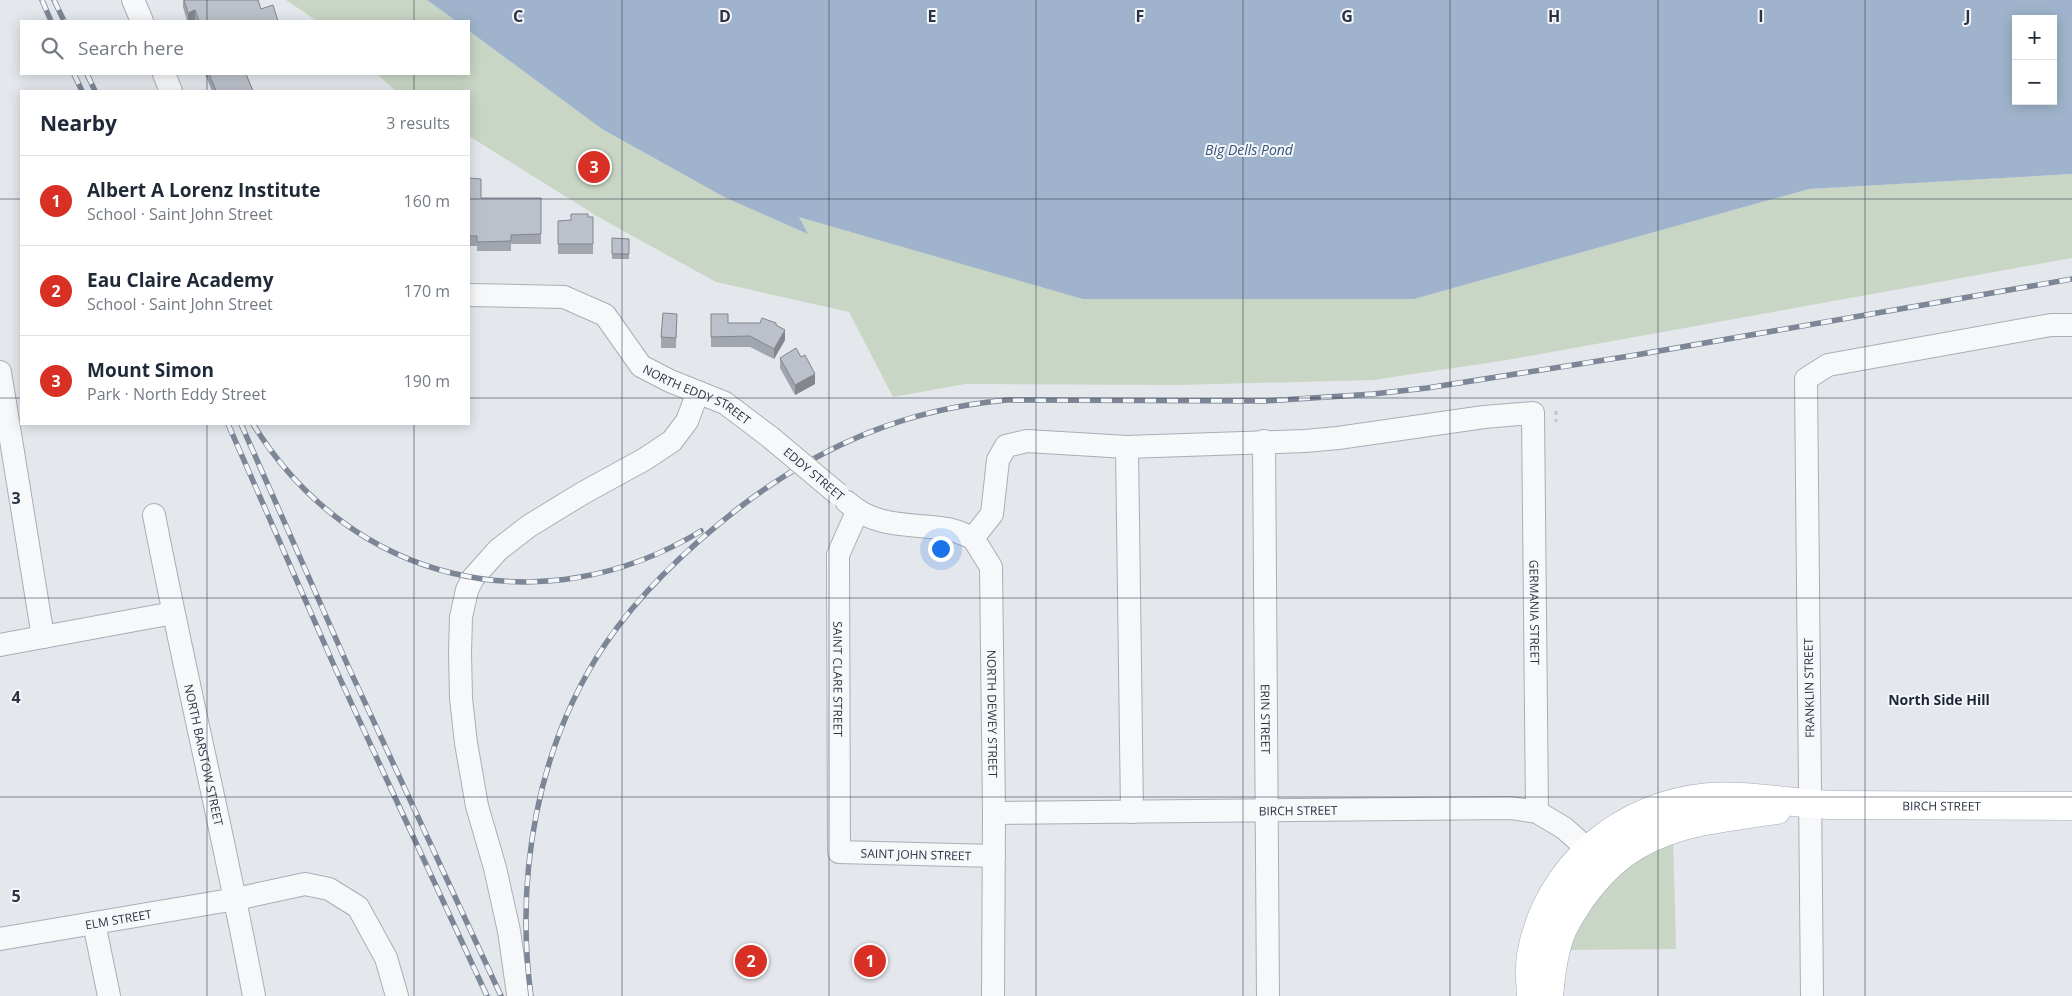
<!DOCTYPE html>
<meta charset="utf-8">
<style>
body{margin:0;font-family:"Open Sans",sans-serif;background:#f2f2f3;color:#1f2937}
.controls{position:absolute;right:15px;top:15px;display:grid;overflow:hidden;border-radius:0px;box-shadow:0 2px 12px #0003}
.controls button{width:45px;height:45px;display:grid;place-items:center;padding:0;border:0;border-bottom:1px solid #e0e1e3;background:#fff;color:#1f2937;font:25px sans-serif}
.you{position:absolute;left:940px;top:548px;width:18px;height:18px;margin:-12px;border:4px solid #fff;border-radius:50%;background:#1a73e8;box-shadow:0 0 0 8px #1a73e833}
.badge{display:grid;place-items:center;width:32px;height:32px;border-radius:50%;background:#d93025;color:#fff;font-size:16px;font-weight:700}
.pin{position:absolute;translate:-50% -50%;border:2px solid #fff;box-shadow:0 1px 5px #0006}
.list{margin:0;padding:0;list-style:none}
h2{display:flex;justify-content:space-between;align-items:center;height:65px;margin:0;padding:0 20px;font-size:21px}
h2 small{font-size:16px;font-weight:400;color:#747a83}
.list li{display:grid;grid-template-columns:32px 1fr auto;gap:15px;align-items:center;box-sizing:border-box;height:90px;padding:0 20px;border-top:1px solid #e0e1e3}
.list b{display:block;font-size:19px;white-space:nowrap}
.list p{margin:0;font-size:16px;white-space:nowrap;color:#747a83}
.list em{font-size:16px;font-style:normal;color:#747a83}
.icon{flex:none;width:28px;height:28px;fill:none;stroke:currentColor;stroke-width:2;stroke-linecap:round;stroke-linejoin:round}
.map{position:relative;flex:none;width:2072px;height:996px;overflow:hidden}
.search{position:absolute;background:#fff;box-shadow:0 2px 12px #0003;left:20px;top:20px;width:450px;height:55px;display:flex;align-items:center;gap:12px;box-sizing:border-box;padding:0 18px;border-radius:0px;color:#747a83;font-size:19px}
.panel{position:absolute;background:#fff;box-shadow:0 2px 12px #0003;left:20px;top:90px;width:450px;height:335px;border-radius:0px}
.map>svg:first-child{display:block}
.green{fill:#c9d6c5}
.water{fill:#9fb4cc;fill-rule:evenodd}
.lines{fill:none;stroke-linecap:round;stroke-linejoin:round}
.minor-casing{stroke:#a9aeb7;stroke-width:24}
.major-casing{stroke:#a3abb8;stroke-width:29}
.path{stroke:#c2c5cb;stroke-width:3;stroke-dasharray:4 4;stroke-linecap:butt}
.minor{stroke:#f7f8fa;stroke-width:22}
.major{stroke:#fff;stroke-width:28}
.rail-casing{stroke:#7d8696;stroke-width:5.5}
.rail{stroke:#f4f6f9;stroke-width:4;stroke-dasharray:11;stroke-linecap:butt}
.minor-bridge-casing{stroke:#a9aeb7;stroke-width:24;stroke-linecap:butt}
.minor-bridge{stroke:#f7f8fa;stroke-width:22}
.wall{fill:#a1a5ae}
.shaded-wall{fill:#83868d}
.building{fill:#bbc0ca;stroke:#83868d}
.grid{fill:none;stroke:#2b3445;stroke-width:1;stroke-opacity:0.55}
.labels{text-anchor:middle;dominant-baseline:central;stroke-width:4;stroke-linejoin:round;paint-order:stroke}
.street-label{font-size:12px;fill:#2b3445;stroke:#f4f6f9}
.water-label{font-size:14px;font-style:italic;fill:#34527a;stroke:#f4f6f9}
.neighbourhood-label{font-size:14px;font-weight:bold;fill:#1d2536;stroke:#f4f6f9}
.grid-label{font-size:16px;text-anchor:middle;font-weight:bold;fill:#2b3445;stroke:#f4f6f9;stroke-width:4;stroke-linejoin:round;paint-order:stroke}
</style>
<div class="map">
<svg width="2072" height="996" viewBox="0 0 2072 996">
<rect width="100%" height="100%" fill="#e4e7ec"/>
<g class="green">
<polygon points="286,0 427,0 456,21 317,21"/>
<polygon points="469,31 602,129 724,197 807,233 799,217 1414,299 1809,189 2072,174 2072,258 1507,360 1373,380 1178,385 965,384 893,397 849,312 716,282 600,218 469,136 469,91 396,91 377,74 469,74"/>
<polygon points="1673,837 1676,949 1563,950 1615,871"/>
</g>
<path class="water" d="M427 0H2072V174L1809 189 1414 299H1083L799 217 808 234 724 197 602 129 469 31V21H456ZM2016 19H2053V101H2016Z"/>
<g class="lines">
<g class="minor-casing">
<g id="minor">
<polyline points="133,0 142,21"/>
<polyline points="164,74 171,91"/>
<path id="s1" d="M469 295 564 297 605 315 641 366 670 381 725 403 770 437"/>
<polyline points="0,372 43,637"/>
<path id="s2" d="M1264 441 1268 996"/>
<polyline points="1127,447 1132,812"/>
<path d="M847 502C876 529 911 523 947 529 956 530 965 535 973 538"/>
<path id="s3" d="M857 512 838 555 839 852 994 856"/>
<path id="s4" d="M154 515C185 676 224 835 254 996"/>
<path id="s5" d="M973 538 992 514 998 460 1006 446 1027 441 1127 447 1305 441 1338 438 1484 417 1533 413 1537 812"/>
<path id="s6" d="M973 538 991 567 994 813 993 996"/>
<polyline points="0,645 173,613"/>
<path id="s7" d="M994 813 1511 808 1537 812 1564 828 1601 861"/>
<polyline points="94,923 109,996"/>
<path id="s8" d="M0 939 236 899 305 884 329 889 358 907 386 958 397 996"/>
<polyline points="518,994 509,931 495,868 477,806 466,743 461,698 460,653 461,617 467,590 473,578 498,550 529,526 583,493 645,459 672,441 687,421 698,392"/>
<polyline points="1812,996 1806,379 1828,365 2051,325 2072,325"/>
</g>
</g>
<g class="major-casing">
<g id="major">
<path id="s9" d="M1531 996C1530 982 1529 968 1531 955 1547 866 1622 804 1710 797 1751 794 1793 804 1834 805 1913 805 1993 806 2072 806"/>
<path d="M1549 996C1551 976 1553 956 1560 936 1564 923 1573 911 1580 900 1607 862 1635 840 1680 827 1711 818 1745 815 1777 810"/>
</g>
</g>
<polyline class="path" points="1556,411 1556,422"/>
<use href="#minor" class="minor"/>
<use href="#major" class="major"/>
<g class="rail-casing">
<g id="rail">
<polyline points="42,0 51,21"/>
<polyline points="54,0 64,21"/>
<polyline points="74,74 82,91"/>
<polyline points="87,74 95,91"/>
<polyline points="228,424 336,670 487,996"/>
<polyline points="241,424 348,666 501,996"/>
<path d="M253 424C351 583 541 628 701 531"/>
<path d="M531 996C515 876 537 745 606 643 643 589 692 544 744 504 824 444 907 409 1007 400L1265 401 1373 394 1427 388 1630 356 2072 279"/>
</g>
</g>
<use href="#rail" class="rail"/>
<g class="minor-bridge-casing">
<polyline id="minor-bridge" points="770,437 838,494"/>
</g>
<use href="#minor-bridge" class="minor-bridge"/>
</g>
<g class="wall">
<polygon points="183,0 258,0 261,9 278,21 196,21 195,20 187,21 183,7"/>
<polygon points="205,74 246,74 253,91 212,91"/>
<polygon points="469,178 481,198 541,198 541,244 511,244 511,251 477,251 477,246 469,246"/>
<polygon points="588,217 593,217 593,254 558,254 558,221 571,220"/>
<polygon points="612,238 629,239 629,259 612,259"/>
<polygon points="677,314 676,348 661,348 661,337"/>
<polygon points="711,314 728,323 776,325 785,340 774,359 750,347 711,347"/>
<polygon points="801,357 815,384 795,395 780,368 780,358"/>
</g>
<g class="shaded-wall">
<polygon points="195,10 195,20 188,21 188,13"/>
<polygon points="785,330 785,340 774,359 774,349"/>
<polygon points="815,374 815,384 795,395 795,385"/>
</g>
<g class="building">
<polygon points="184,0 258,0 261,9 273,5 278,21 199,21 195,10 188,13"/>
<polygon points="209,74 246,74 253,91 216,91"/>
<polygon points="469,178 481,179 481,198 541,198 541,234 511,235 511,241 477,242 477,236 469,236"/>
<polygon points="571,214 588,214 588,217 593,217 593,244 558,244 558,221 571,220"/>
<polygon points="612,238 629,239 629,254 612,254"/>
<polygon points="663,313 677,314 676,338 661,337"/>
<polygon points="711,314 728,314 728,323 760,323 762,318 776,323 776,325 785,330 774,349 750,336 711,337"/>
<polygon points="796,348 801,357 805,355 815,374 795,385 780,358"/>
</g>
<path class="grid" d="M207 0V21M414 0V21M622 0V996M829 0V996M1036 0V996M1243 0V996M1450 0V996M1658 0V996M1865 0V996M207 74V91M414 74V91M0 199H21M469 199H2072M0 398H21M469 398H2072M207 424V996M414 424V996M0 598H2072M0 797H2072"/>
<g class="labels">
<g class="street-label">
<text stroke="none"><textPath href="#s1" startOffset="265">NORTH EDDY STREET</textPath></text>
<text transform="translate(814 474) rotate(40)">EDDY STREET</text>
<text stroke="none"><textPath href="#s5" startOffset="830">GERMANIA STREET</textPath></text>
<text stroke="none"><textPath href="#s3" startOffset="171">SAINT CLARE STREET</textPath></text>
<text transform="translate(1809 688) rotate(-91)">FRANKLIN STREET</text>
<text stroke="none"><textPath href="#s6" startOffset="181">NORTH DEWEY STREET</textPath></text>
<text stroke="none"><textPath href="#s2" startOffset="278">ERIN STREET</textPath></text>
<text stroke="none"><textPath href="#s4" startOffset="245">NORTH BARSTOW STREET</textPath></text>
<text stroke="none"><textPath href="#s9" startOffset="530">BIRCH STREET</textPath></text>
<text stroke="none"><textPath href="#s7" startOffset="304">BIRCH STREET</textPath></text>
<text stroke="none"><textPath href="#s3" startOffset="421">SAINT JOHN STREET</textPath></text>
<text stroke="none"><textPath href="#s8" startOffset="120">ELM STREET</textPath></text>
</g>
<g class="water-label">
<text x="1249" y="149">Big Dells Pond</text>
</g>
<g class="neighbourhood-label">
<text x="1939" y="699">North Side Hill</text>
</g>
</g>
<g class="grid-label">
<text x="518" y="22">C</text>
<text x="725" y="22">D</text>
<text x="932" y="22">E</text>
<text x="1140" y="22">F</text>
<text x="1347" y="22">G</text>
<text x="1554" y="22">H</text>
<text x="1761" y="22">I</text>
<text x="1968" y="22">J</text>
<text x="16" y="504">3</text>
<text x="16" y="703">4</text>
<text x="16" y="902">5</text>
</g>
</svg>
<div class="controls">
<button>+</button>
<button>−</button>
</div>
<div class="you"></div>
<div class="pin badge" style="left:870px;top:961px">1</div>
<div class="pin badge" style="left:751px;top:961px">2</div>
<div class="pin badge" style="left:594px;top:167px">3</div>
<div class="search"><svg class="icon" aria-label="search" viewBox="0 0 24 24"><circle cx="10" cy="10" r="6"/><path d="M15 15l6 6"/></svg>Search here</div>
<section class="panel">
<h2>Nearby<small>3 results</small></h2>
<ul class="list">
<li><span class="badge">1</span><div><b>Albert A Lorenz Institute</b><p>School · Saint John Street</p></div><em>160 m</em></li>
<li><span class="badge">2</span><div><b>Eau Claire Academy</b><p>School · Saint John Street</p></div><em>170 m</em></li>
<li><span class="badge">3</span><div><b>Mount Simon</b><p>Park · North Eddy Street</p></div><em>190 m</em></li>
</ul>
</section>
</div>
